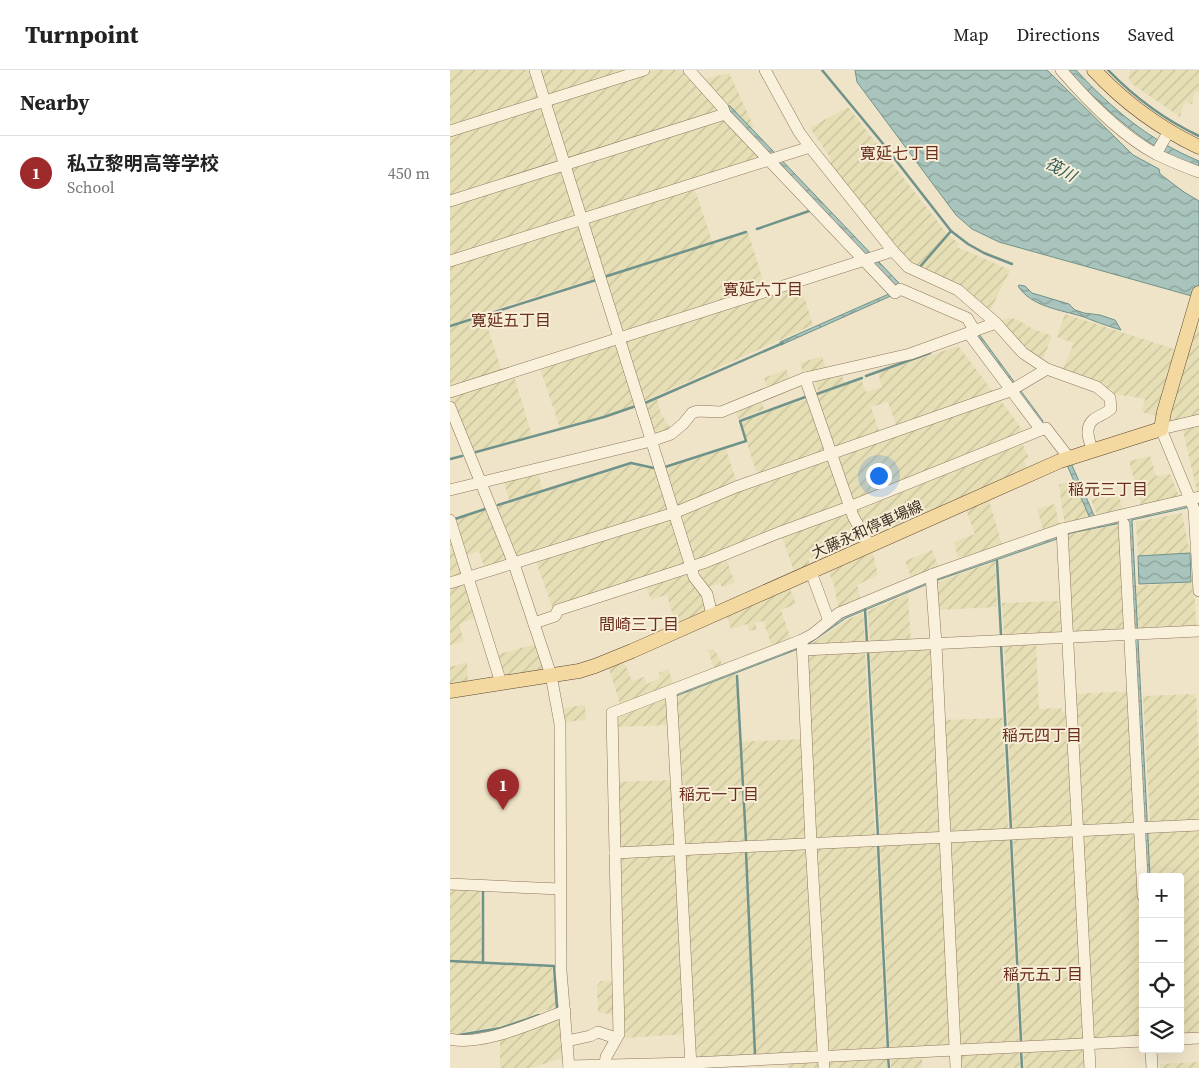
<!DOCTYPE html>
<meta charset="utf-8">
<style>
body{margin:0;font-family:"Source Serif 4","Noto Sans JP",serif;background:#f6f6f6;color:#222}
.controls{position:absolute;right:15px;bottom:15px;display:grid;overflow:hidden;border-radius:5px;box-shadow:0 5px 20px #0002}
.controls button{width:45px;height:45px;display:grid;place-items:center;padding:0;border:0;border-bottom:1px solid #e0e0e0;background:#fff;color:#222;font:25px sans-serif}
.you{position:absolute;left:428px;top:405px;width:18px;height:18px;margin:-12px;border:4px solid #fff;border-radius:50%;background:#1a73e8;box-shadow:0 0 0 8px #1a73e833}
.badge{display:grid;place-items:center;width:32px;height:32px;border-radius:50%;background:#9e2a2b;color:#fff;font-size:16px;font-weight:700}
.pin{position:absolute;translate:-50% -41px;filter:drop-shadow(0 1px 2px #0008)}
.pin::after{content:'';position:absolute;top:26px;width:18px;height:15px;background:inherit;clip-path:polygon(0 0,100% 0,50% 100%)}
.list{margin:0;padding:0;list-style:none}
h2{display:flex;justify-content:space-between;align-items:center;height:65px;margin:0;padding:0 20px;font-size:21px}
h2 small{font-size:16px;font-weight:400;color:#767676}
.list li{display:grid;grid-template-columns:32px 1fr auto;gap:15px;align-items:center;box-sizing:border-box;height:75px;padding:0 20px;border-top:1px solid #e0e0e0}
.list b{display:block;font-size:19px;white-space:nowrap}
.list p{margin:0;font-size:16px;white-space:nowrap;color:#767676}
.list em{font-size:16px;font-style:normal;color:#767676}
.icon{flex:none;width:28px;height:28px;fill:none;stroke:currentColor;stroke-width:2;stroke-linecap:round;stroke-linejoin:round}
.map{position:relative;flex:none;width:749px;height:998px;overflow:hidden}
header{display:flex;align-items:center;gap:30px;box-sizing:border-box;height:70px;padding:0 25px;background:#fff;border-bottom:1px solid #e0e0e0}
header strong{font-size:24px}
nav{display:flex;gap:28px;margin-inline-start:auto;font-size:18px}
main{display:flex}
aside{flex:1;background:#fff}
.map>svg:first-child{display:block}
.farmland{fill:url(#farmland-furrows)}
.water{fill:url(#water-waves);stroke:#6f938a}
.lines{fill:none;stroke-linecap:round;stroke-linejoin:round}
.stream{stroke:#6f938a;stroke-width:2.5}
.minor-casing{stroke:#8d765c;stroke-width:12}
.major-casing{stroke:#5b4430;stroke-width:15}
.minor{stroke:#faf1dc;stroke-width:11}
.major{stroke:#f3d9a0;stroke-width:14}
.labels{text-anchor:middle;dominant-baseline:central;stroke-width:4;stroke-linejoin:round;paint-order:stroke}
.street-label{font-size:15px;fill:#3d2e20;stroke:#f7eed8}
.neighbourhood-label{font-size:16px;fill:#6b2e1e;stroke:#f7eed8}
.water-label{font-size:16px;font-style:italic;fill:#2f5d5a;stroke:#f7eed8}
</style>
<header>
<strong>Turnpoint</strong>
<nav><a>Map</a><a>Directions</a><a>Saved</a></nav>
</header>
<main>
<aside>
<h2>Nearby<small></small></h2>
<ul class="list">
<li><span class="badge">1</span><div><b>私立黎明高等学校</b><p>School</p></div><em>450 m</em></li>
</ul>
</aside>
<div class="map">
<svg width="749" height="998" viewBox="0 0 749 998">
<defs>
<pattern id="farmland-furrows" width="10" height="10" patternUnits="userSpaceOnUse" patternTransform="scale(1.25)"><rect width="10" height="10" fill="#e6deb5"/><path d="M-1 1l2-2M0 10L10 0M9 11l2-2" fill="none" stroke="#c6bf9b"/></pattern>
<pattern id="water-waves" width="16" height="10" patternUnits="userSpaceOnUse" patternTransform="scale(1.25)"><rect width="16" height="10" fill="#a9c4bc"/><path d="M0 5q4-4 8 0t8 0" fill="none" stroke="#8ba098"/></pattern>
</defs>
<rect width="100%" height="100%" fill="#f0e4c8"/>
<g class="farmland">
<polygon points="0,0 82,0 89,29 0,58"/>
<polygon points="87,0 181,0 99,27"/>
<polygon points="204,0 235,0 315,88 133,146 100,33"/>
<polygon points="680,0 749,0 749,23 745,22 742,34 734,32 730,47 681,13 679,8"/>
<polygon points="279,3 304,57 300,58 255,9"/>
<polygon points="91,36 110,90 0,125 0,65"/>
<polygon points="398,37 494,160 509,174 507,177 560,200 539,243 458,193 382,102 380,87 360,58"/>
<polygon points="110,98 129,148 0,188 0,133"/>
<polygon points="244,117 263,174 298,162 316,220 171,264 138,151"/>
<polygon points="128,154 146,208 33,243 52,302 0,319 0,194"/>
<polygon points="350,214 363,255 192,332 172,269"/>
<polygon points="615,244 727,280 708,346 692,342 695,329 660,323 612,301 624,273 607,267"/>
<polygon points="560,248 568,250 583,259 602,266 592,292 576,283 552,255 553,250"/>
<polygon points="744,255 749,256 749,348 719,353 717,344"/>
<polygon points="166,271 186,335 154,346 110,358 89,295"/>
<polygon points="508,276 545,324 447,358 438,332 421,337 430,364 384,380 363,327 411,309 416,322 432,317 428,303"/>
<polygon points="372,286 376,299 354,306 350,293"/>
<polygon points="336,299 340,310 318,319 314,308"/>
<polygon points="391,301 394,313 368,322 364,308"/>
<polygon points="63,303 82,366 23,381 0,326"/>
<polygon points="548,327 574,362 403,434 385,385"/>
<polygon points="359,328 378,381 308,407 290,352"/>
<polygon points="207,329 211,344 222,360 203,368 193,335"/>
<polygon points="311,329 314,339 288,349 284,339"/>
<polygon points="749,354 749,424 748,425 732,357"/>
<polygon points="572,373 579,388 574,390 577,399 479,442 416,465 405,442"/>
<polygon points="276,379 287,413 228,439 213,399"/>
<polygon points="700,386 706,406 720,404 730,429 692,438 679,391"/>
<polygon points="377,387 396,434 245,494 228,443"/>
<polygon points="181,395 207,399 218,442 68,489 46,437"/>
<polygon points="88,401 92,420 59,430 53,409"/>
<polygon points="623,410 640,448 615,456 609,415"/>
<polygon points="653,426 655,429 669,426 673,440 648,447 641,430"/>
<polygon points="538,427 552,475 508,488 504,472 525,464 515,437"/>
<polygon points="605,434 609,455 594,463 587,439"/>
<polygon points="38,439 58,490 35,500 29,481 13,486 1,450"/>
<polygon points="732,443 740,483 688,486 686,452"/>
<polygon points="398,444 412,466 358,489 361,497 345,504 332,467"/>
<polygon points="219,446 237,494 103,539 85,489"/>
<polygon points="671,453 677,563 622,563 616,465 640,459 641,460"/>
<polygon points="0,460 14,503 0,510"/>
<polygon points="422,479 428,505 407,515 411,531 389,541 384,515 378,499"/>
<polygon points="482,480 488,496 486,499 462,509 455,491"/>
<polygon points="276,489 285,513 272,517 270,513 258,517 249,500"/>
<polygon points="545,491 547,537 487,540 485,513"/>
<polygon points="240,504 252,522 258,543 226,557 217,525 201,529 196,517"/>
<polygon points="15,511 28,547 9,554 14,571 0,575 0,515"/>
<polygon points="744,512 746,555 744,559 687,561 685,516"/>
<polygon points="339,516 346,534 331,540 342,572 323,579 313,551 305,553 307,559 299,561 297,554 281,559 276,543"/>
<polygon points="458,524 461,573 420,575 418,541"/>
<polygon points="609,531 609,541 614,541 615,562 554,567 552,533"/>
<polygon points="413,543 415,575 357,577 397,550"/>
<polygon points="586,572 589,639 611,638 612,642 619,641 625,756 563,760 554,574"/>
<polygon points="86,574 94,600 52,609 45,585"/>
<polygon points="482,578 489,764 430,766 420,580"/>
<polygon points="264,579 274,597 265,601 258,580"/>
<polygon points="415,580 425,766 366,770 356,583"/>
<polygon points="173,590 182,611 194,607 197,614 210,608 209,603 218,599 224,616 171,637 158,596"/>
<polygon points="17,592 18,614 0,617 0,597"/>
<polygon points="286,604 289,672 354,669 357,769 235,777 226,626"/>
<polygon points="680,621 687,754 631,757 625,624"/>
<polygon points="746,624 749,687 749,750 700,753 693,626"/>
<polygon points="219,628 219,655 167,657 167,648 170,646"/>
<polygon points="135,635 136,650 116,652 113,638"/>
<polygon points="553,648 558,761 498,764 492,650"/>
<polygon points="223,710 227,775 170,780 168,712"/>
<polygon points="749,757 749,964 730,965 730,807 700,807 698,760"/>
<polygon points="687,760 693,878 693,968 643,970 633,762"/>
<polygon points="622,762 634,968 573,974 563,765"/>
<polygon points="559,766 569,974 511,976 508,973 501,769"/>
<polygon points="491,769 501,974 498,977 440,980 430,772"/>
<polygon points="426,772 436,980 378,983 366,775"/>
<polygon points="357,775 368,982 245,989 235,783"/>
<polygon points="227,782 236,964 174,968 170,786"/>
<polygon points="0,818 30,820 32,894 102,897 106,937 51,956 6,964 0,962"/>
<polygon points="151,911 165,911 166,944 148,943 147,916"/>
<polygon points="112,947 114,987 82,998 50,998 50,967"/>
<polygon points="633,977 637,998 574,998 573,979"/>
<polygon points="569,979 570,998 509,998 509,985"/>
<polygon points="472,986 472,998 441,998 441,988"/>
<polygon points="437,988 437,998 377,998 377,990"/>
<polygon points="368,989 370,998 338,998 337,991"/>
<polygon points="749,992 749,998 710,998 710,994"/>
</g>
<g class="water">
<polygon points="405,0 597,0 683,85 709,99 710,104 734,122 749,131 749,228 549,172 522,159 506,145 407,12"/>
<path d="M617 0H626C661 38 700 71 749 91V98C695 78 656 40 617 0Z"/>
<polygon points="278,36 280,36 449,213 444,217 277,41"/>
<path d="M569 215 575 216 582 223 619 234 625 240 634 243 650 245 665 250 671 260C658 256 646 252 634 247 612 240 581 237 568 216Z"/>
<polygon points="441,223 443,225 331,275 330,272"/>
<polygon points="529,264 593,351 591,354 526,266"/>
<polygon points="621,393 647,452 749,432 749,435 682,450 700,807 695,807 671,453 621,463 610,468 485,511 396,548 356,576 226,626 226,623 396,546 487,508 642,453 617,395"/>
<polygon points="740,483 741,512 689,514 688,486"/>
</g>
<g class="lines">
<g class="stream">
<polyline points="372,0 430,70 501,161 518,174 534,183 562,194"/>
<path d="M658 0C684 27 715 50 749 66"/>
<polyline points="307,159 362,140"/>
<polyline points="469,198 501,161"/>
<polyline points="154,207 296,162"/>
<polyline points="0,256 146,210"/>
<polyline points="416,306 480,283"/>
<polyline points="364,325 412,308"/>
<polyline points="195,333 333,273"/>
<polyline points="26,382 154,347 186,336"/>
<polyline points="0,389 12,386"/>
<polyline points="215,397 296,371 290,351 358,326"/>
<polyline points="48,435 181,393 204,398"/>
<polyline points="5,449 35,439"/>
<polyline points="547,491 551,565"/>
<polyline points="415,539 417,573"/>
<polyline points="551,575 561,759"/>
<polyline points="418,581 428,766"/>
<polyline points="287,606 296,771"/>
<polyline points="561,768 571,971"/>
<polyline points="428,774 438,979"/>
<polyline points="296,782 305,985"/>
<polyline points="33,821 33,893"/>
<polyline points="0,891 104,896 107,939 106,939"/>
<polyline points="9,965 51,958 89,945"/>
<polyline points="571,980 572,998"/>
<polyline points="438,987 439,998"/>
</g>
<g class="minor-casing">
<g id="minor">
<polyline points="85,0 241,497 244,507 257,524 262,545"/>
<polyline points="239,0 273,38 275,44 445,223 450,219 517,248 525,261"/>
<path d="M315 0 349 62 360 77 443 181 458 197 508 220 546 253 573 283 597 299 647 317 660 328 661 339C655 344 648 346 643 350 634 358 639 371 643 381"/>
<path d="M611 0C636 29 672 66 706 84 720 91 735 97 749 102"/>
<polyline points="0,61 194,0"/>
<polyline points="706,84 719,61"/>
<polyline points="0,131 275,44"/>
<polyline points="0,191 360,77"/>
<polyline points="519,264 591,360"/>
<polyline points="355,308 403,446 419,475"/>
<polyline points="0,322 443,181"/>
<polyline points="0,337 64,494 101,605 110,654 111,901 119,998"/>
<polyline points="749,350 711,359 744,439 749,521"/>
<polyline points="0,420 201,371 221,364 233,354 242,343 248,341 271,342 355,308 460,284 546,253"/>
<polyline points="0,450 51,613"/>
<polyline points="674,454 693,826"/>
<polyline points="612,459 640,998"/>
<polyline points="361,502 379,551"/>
<polyline points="481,505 486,574 506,998"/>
<polyline points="0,513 224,443 286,417 560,321 597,299"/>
<polyline points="84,553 105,546 108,540 256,492 328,463 399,437 596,358 619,388"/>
<polyline points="352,570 361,773 374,998"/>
<polyline points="353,580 749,561"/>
<polyline points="221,621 230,780 241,998"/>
<polyline points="165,783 749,755"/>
<polyline points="0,814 110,819"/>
<path d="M0 969C32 977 84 952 115 941"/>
<polyline points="730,969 749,968"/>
<polyline points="117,971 140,966 148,962 166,968"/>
<polyline points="701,979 702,998"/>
<polyline points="155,995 156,987 169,964 162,643 352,570 363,564 389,543 481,505 612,459 749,427"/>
<polyline points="119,996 241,993 693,971"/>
</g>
</g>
<g class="major-casing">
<g id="major">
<path d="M644 0C674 32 709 58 749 77"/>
<polyline points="0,621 129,601 145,596 182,581 610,391 711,359 714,342 749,223"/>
</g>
</g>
<use href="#minor" class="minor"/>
<use href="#major" class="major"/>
</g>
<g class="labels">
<g class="street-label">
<text transform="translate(417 459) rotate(-24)">大藤永和停車場線</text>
</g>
<g class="neighbourhood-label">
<text x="450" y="83">寛延七丁目</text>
<text x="313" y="219">寛延六丁目</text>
<text x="61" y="250">寛延五丁目</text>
<text x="658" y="419">稲元三丁目</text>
<text x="189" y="554">間崎三丁目</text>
<text x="592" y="665">稲元四丁目</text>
<text x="269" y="724">稲元一丁目</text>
<text x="593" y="904">稲元五丁目</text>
</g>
<g class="water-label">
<text transform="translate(611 99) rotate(29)">筏川</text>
</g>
</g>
</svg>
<div class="controls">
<button>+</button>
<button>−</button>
<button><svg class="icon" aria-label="locate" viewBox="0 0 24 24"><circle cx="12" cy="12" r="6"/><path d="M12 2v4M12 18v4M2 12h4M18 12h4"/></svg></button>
<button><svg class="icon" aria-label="layers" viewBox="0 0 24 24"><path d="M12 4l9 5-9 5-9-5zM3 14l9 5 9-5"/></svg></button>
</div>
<div class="you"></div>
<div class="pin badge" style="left:53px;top:740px">1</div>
</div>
</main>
